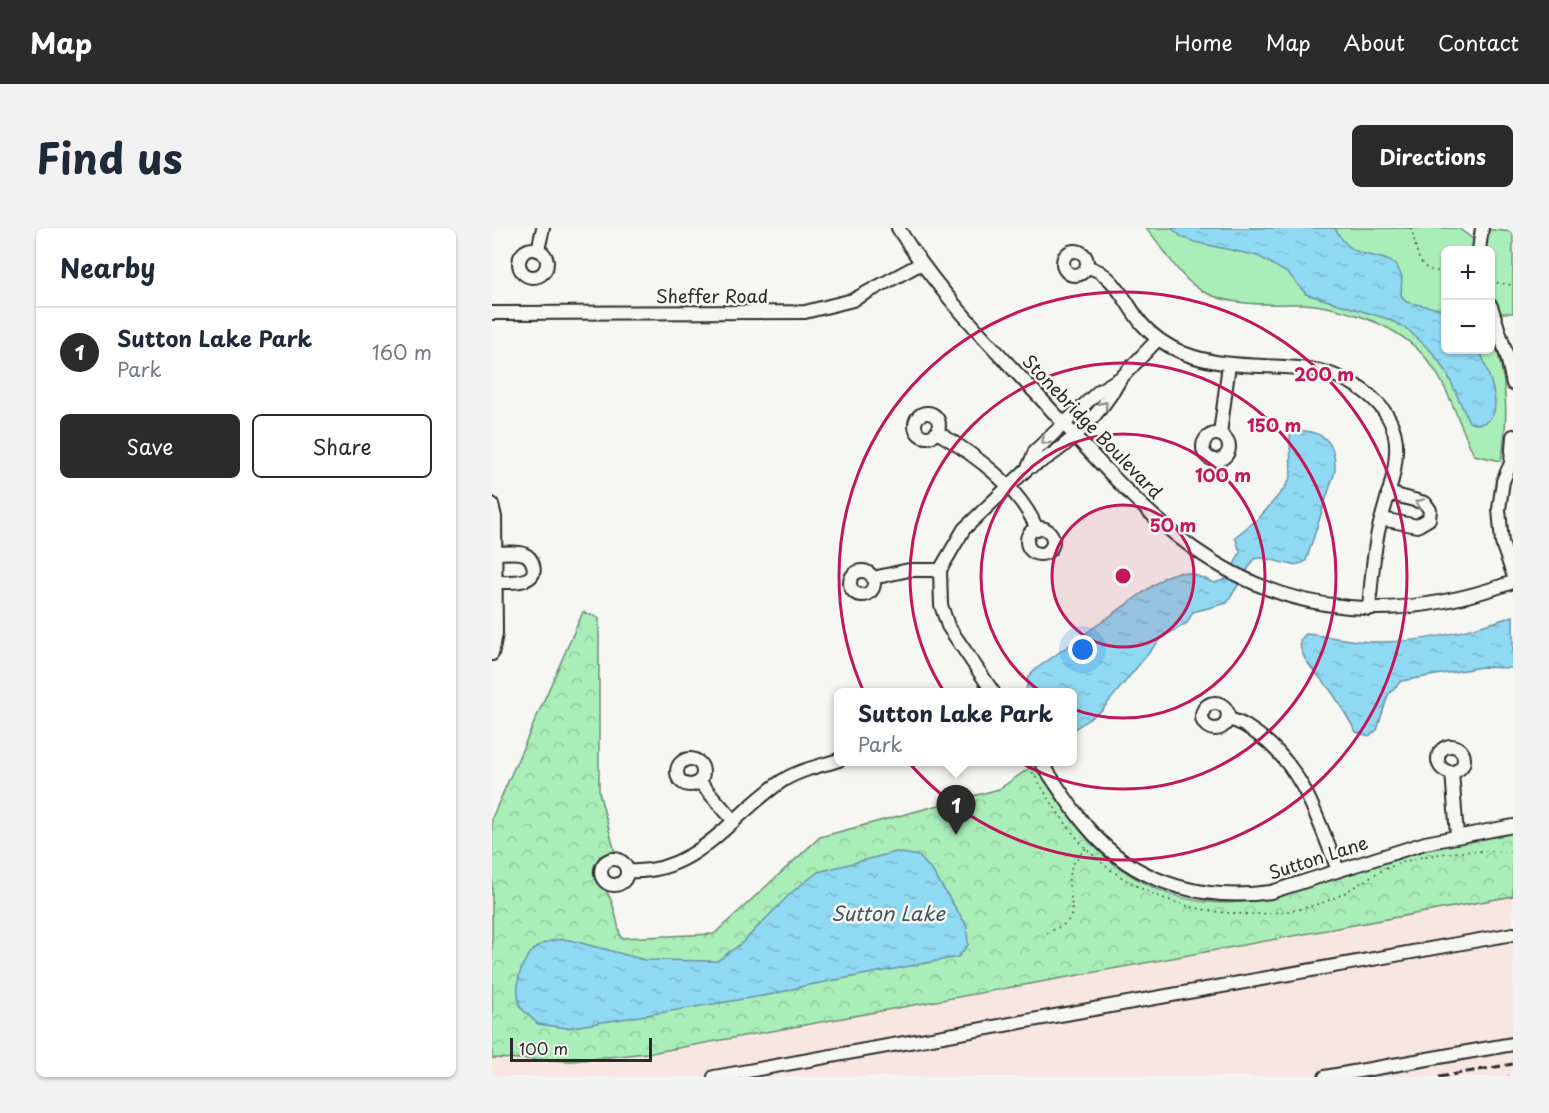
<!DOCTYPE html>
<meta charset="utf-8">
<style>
body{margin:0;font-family:"Playpen Sans",sans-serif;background:#f2f2f3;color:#1f2937}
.controls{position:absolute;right:18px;top:18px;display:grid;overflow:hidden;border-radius:9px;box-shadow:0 2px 4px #0004}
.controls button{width:54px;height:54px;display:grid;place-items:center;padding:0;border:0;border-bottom:2px solid #e0e1e3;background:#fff;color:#1f2937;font:30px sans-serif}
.scale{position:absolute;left:18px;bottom:15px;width:142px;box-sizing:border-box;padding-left:6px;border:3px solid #2b2b2b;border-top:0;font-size:16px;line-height:21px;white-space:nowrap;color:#2b2b2b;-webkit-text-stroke:4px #f6f6f2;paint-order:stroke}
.you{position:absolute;left:591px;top:422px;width:21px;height:21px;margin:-15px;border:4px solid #fff;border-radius:50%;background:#1a73e8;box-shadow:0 0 0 9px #1a73e833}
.badge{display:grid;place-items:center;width:39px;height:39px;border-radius:50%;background:#2b2b2b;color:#fff;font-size:20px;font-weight:700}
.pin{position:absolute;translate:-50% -50px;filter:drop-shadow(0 2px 3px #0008)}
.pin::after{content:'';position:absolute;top:32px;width:21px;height:18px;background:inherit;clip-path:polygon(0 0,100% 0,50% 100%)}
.popup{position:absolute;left:342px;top:460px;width:243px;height:78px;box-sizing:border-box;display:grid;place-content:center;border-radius:9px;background:#fff;filter:drop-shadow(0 2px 4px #0005);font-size:20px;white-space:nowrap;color:#747a83}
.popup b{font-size:22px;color:#1f2937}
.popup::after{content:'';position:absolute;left:50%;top:100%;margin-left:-12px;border:12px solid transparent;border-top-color:#fff}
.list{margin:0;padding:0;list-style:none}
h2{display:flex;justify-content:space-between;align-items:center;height:78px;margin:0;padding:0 24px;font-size:26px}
h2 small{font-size:20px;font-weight:400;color:#747a83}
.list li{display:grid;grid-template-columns:39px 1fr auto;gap:18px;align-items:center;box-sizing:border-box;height:90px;padding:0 24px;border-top:2px solid #e0e1e3}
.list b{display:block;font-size:22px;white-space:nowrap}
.list p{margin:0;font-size:20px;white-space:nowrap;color:#747a83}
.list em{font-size:20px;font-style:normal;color:#747a83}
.actions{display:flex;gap:12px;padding:18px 24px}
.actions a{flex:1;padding:14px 0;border:2px solid #2b2b2b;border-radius:9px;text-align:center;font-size:21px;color:#2b2b2b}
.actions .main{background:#2b2b2b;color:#fff}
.map{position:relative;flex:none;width:1021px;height:849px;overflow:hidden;border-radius:9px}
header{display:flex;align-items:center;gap:36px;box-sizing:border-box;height:84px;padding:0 30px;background:#2b2b2b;color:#fff}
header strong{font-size:28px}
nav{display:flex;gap:33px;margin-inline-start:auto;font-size:21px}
.intro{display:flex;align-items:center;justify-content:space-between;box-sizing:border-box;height:144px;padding:0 36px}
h1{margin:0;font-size:42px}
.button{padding:15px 27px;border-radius:9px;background:#2b2b2b;color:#fff;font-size:21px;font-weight:700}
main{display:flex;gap:36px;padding:0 36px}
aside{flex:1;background:#fff;border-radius:9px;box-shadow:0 2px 4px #0004}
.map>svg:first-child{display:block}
.built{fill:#f8e6e0}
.green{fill:#a9edb8;stroke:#6a8c72;stroke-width:1.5}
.park{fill:url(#park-crowns);stroke:#6a8c72;stroke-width:1.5}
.water{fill:url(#water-ripples);stroke:#6893a2;stroke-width:1.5}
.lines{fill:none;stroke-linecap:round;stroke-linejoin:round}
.stream{stroke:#6893a2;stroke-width:3}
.minor-casing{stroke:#2b2b2b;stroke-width:16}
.path{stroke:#2b2b2b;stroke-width:1.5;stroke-dasharray:1.5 4.5;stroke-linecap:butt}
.minor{stroke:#f6f6f2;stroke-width:12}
.rail{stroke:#2b2b2b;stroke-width:3;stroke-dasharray:9 4.5;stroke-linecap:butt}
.oneway{stroke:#90908e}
.ring{fill:none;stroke:#c2185b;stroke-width:3}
.labels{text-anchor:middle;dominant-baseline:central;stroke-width:5;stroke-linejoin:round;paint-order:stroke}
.street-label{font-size:18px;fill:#2b2b2b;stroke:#f6f6f2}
.water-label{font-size:20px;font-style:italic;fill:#44565d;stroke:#f6f6f2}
.centre{fill:#c2185b;stroke:#f6f6f2;stroke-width:3}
.ring-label{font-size:18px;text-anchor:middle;font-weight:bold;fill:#c2185b;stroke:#f6f6f2;stroke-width:5;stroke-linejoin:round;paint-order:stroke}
</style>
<header>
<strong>Map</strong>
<nav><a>Home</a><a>Map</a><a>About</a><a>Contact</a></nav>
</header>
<div class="intro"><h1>Find us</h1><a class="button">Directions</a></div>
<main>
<aside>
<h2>Nearby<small></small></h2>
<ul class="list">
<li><span class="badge">1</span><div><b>Sutton Lake Park</b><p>Park</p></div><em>160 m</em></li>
</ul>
<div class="actions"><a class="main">Save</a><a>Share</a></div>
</aside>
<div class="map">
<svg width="1021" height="849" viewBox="0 0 1021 849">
<defs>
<pattern id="park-crowns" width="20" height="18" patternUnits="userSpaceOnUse" patternTransform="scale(1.5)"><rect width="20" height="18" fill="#a9edb8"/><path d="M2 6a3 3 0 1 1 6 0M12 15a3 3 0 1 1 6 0" fill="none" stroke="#92cb9e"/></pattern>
<pattern id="water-ripples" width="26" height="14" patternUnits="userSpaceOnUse" patternTransform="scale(1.5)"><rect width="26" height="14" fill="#90d9f2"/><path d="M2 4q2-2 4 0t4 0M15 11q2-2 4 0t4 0" fill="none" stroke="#7cbad0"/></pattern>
</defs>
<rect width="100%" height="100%" fill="#f6f6f2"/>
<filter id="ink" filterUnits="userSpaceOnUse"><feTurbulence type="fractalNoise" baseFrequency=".0167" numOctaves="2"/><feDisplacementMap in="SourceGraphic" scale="12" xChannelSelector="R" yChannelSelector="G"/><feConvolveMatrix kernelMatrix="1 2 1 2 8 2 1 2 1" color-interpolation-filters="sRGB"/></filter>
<g filter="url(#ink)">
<polygon class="built" points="1021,668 1021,849 0,849 0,830 80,833 164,824"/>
<path class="green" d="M654 0H966L981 11 983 0 1021 4V85H999V22H954V122H999V101C1014 146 1018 185 1009 233L982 227C952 162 948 118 873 90 853 83 832 77 811 76 778 76 741 79 712 64 685 50 674 21 654 0Z"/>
<path class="park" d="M91 384 107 390V564L123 624 108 628C93 650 107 650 115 664 123 676 125 696 129 710L222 706 328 609 507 561 542 537C567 572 589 612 625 638 727 713 812 655 914 626 949 616 985 612 1021 605V668L164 824 80 833 0 830V590Z"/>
<g class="water">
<path d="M679 0H843C861 35 878 21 904 36L910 49 909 67 914 74 953 82 954 122H988C993 140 1017 186 991 195 985 197 983 196 977 194L954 143 940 124 915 101 896 91 814 66 797 46 766 28 702 14 690 9Z"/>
<path d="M805 202C834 204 844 215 843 243L814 333C798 344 779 326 762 331L735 375 701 384 695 395 669 410 610 482 581 502V464H534L536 449 541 443 673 349C691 339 705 348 723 355L736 350 748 324 743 309 767 290 792 261 799 249 798 207Z"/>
<path d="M1021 388V440L990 439 909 453 896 467 885 502 877 508 864 504C856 490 848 476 839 463 828 448 807 432 808 412L814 406C836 408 858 413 879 414 929 415 974 404 1021 388Z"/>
<path d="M404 624 427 628 441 644 475 698 476 717 466 729 312 758 282 766 75 800 46 796 28 779C19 743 38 707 78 712L153 732 225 733 250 715 300 664 326 644Z"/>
</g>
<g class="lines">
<polyline class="stream" points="873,849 1021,822"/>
<g class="minor-casing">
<g id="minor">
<path d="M406 0C446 65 500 118 552 174 597 223 647 281 701 320 801 392 909 394 1021 354"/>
<circle cx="41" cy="35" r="14"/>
<polyline points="46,22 51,0"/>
<polyline points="987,22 990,0"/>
<circle cx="583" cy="35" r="12"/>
<path d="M595 39C622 44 634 77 650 96 661 109 675 118 691 125 731 141 774 136 817 141 858 147 907 177 904 224 903 251 892 278 886 304 881 329 879 355 877 381"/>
<polyline points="999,78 1015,128 1021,156"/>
<polyline points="0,85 313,84 361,72 428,36"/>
<circle cx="435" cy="197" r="12"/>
<path d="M445 204C483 227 527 258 545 301"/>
<polyline points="728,206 737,136"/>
<circle cx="724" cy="219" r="13"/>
<polyline points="1021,208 1019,235 1011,253 1007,281 1010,315 1021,346"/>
<path d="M536 240C571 225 611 184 629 150"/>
<polyline points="0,276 3,289 4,406 0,426"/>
<polyline points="890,291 925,298 937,291 938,282 933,275 896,265"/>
<circle cx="548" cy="313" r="13"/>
<path d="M4 325C12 325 24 323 32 326 37 328 40 333 41 337 47 357 15 354 4 354"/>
<circle cx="370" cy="355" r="12"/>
<polyline points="381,350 417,342 448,342"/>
<polyline points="501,464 456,398 449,377 448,342 472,301 536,240 543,223 607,163 630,149 666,111"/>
<circle cx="723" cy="488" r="13"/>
<path d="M735 491C748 493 757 500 768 508 812 541 826 593 846 642"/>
<circle cx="959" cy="531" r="13"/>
<circle cx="198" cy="544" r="13"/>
<path d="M549 534C567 560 584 589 606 611 652 658 716 673 779 664L933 615 1021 598"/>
<polyline points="960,544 965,608"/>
<polyline points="207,553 242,593"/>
<circle cx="122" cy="644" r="13"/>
<path d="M135 643C204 648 239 587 290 553 307 542 328 538 347 532"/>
<polyline points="222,849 1021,706"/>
<polyline points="833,849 1021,816"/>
</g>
</g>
<g class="path">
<path d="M919 0C927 23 921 44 954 44"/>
<polyline points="999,54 1021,57"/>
<path d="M534 534C552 562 570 595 594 620 654 683 760 703 840 671 857 664 871 652 887 644 930 623 974 622 1021 624"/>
<path d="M555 705 573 696 579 689C583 656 564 651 594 620"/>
</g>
<use href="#minor" class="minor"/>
<g class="rail">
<polyline points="947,849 1021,836"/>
<polyline points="1016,849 1021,848"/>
</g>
</g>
<defs><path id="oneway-chevron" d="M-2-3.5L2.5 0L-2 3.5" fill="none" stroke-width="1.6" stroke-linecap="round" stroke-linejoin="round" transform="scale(1.5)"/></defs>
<g class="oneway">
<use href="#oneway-chevron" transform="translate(612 177) rotate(-48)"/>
<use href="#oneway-chevron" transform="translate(553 213) rotate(137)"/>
<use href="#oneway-chevron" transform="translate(927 275) rotate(-157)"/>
</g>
</g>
<circle cx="631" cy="348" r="71" fill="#c2185b" fill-opacity=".12"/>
<g class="ring">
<circle cx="631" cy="348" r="71"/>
<circle cx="631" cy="348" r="142"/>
<circle cx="631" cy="348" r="213"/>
<circle cx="631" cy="348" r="284"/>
</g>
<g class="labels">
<g class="street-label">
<text x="220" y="67">Sheffer Road</text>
<text transform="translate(601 198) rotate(46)">Stonebridge Boulevard</text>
<text transform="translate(826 629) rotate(-18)">Sutton Lane</text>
</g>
<g class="water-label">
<text x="396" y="685">Sutton Lake</text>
</g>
</g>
<circle cx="631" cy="348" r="9" class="centre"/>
<g class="ring-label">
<text x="832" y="153">200 m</text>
<text x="782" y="204">150 m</text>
<text x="731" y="254">100 m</text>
<text x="681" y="304">50 m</text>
</g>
</svg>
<div class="controls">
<button>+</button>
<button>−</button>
</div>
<div class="scale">100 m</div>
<div class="you"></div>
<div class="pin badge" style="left:464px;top:607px">1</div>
<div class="popup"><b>Sutton Lake Park</b>Park</div>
</div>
</main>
